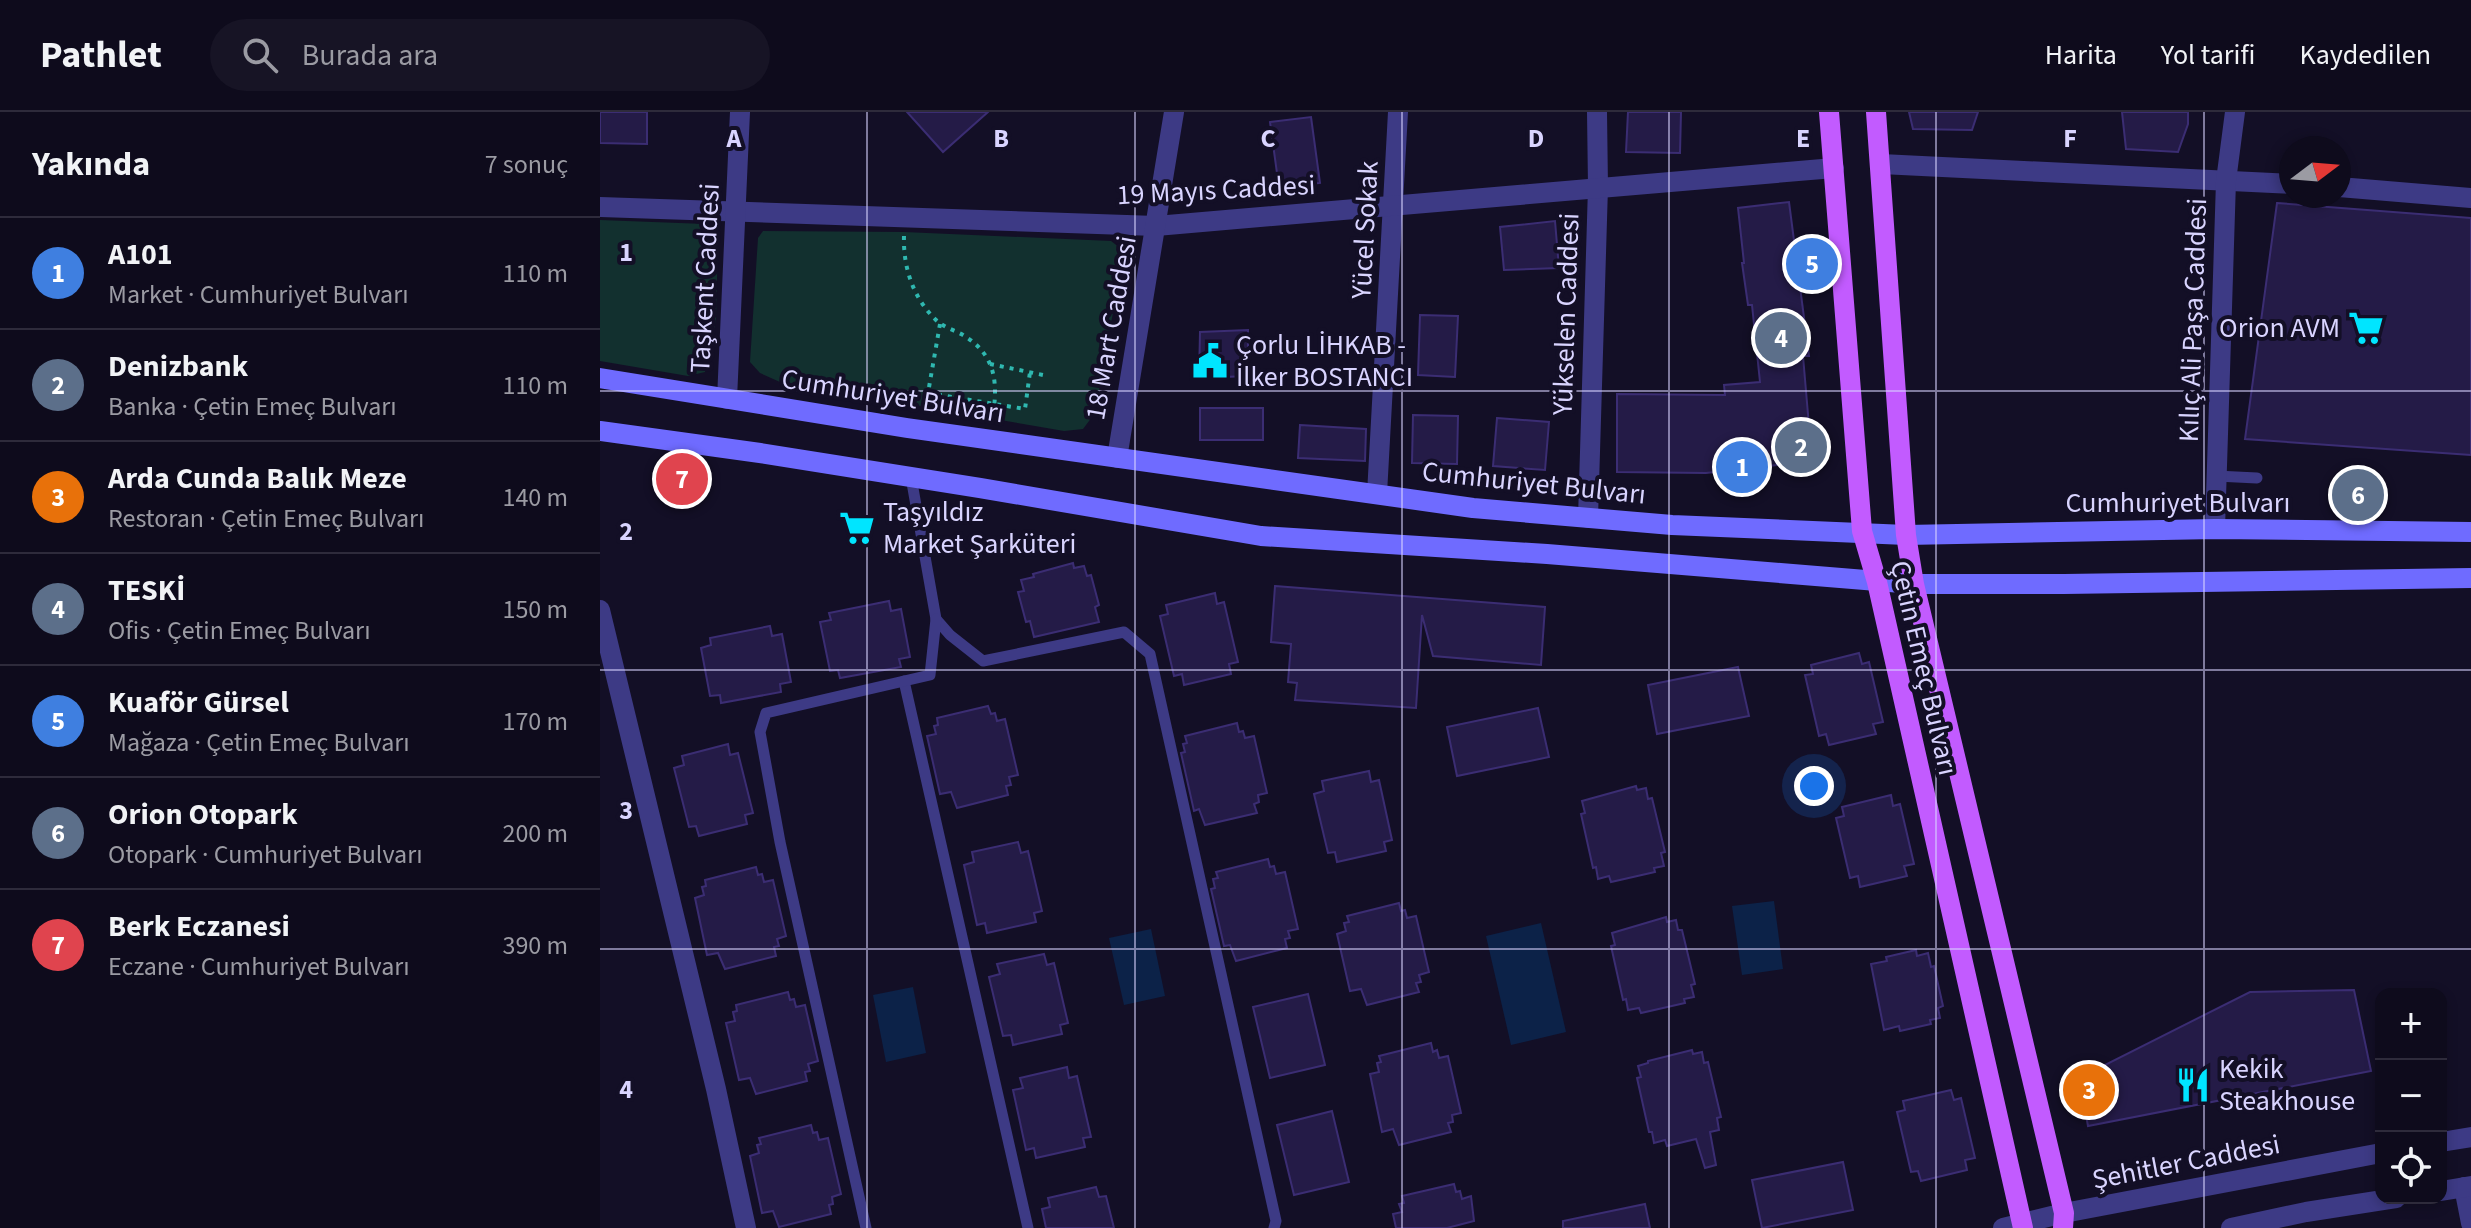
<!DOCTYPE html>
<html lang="tr">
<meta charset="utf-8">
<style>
body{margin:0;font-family:"Source Sans 3",sans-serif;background:#171425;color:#f1f3f6}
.controls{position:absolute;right:24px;bottom:24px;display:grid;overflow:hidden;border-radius:16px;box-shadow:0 4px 12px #0003}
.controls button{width:72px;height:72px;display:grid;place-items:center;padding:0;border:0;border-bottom:2px solid #2e2b3b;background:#0e0b1c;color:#f1f3f6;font:40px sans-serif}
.compass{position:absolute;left:1679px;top:24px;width:72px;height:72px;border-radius:50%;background:#0e0b1c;box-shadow:0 4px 12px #0003;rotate:74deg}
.you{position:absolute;left:1214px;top:674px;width:28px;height:28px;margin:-20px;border:6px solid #fff;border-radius:50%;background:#1a73e8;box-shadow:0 0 0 12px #1a73e833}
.badge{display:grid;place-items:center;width:52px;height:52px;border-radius:50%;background:#b45309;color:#fff;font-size:26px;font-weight:700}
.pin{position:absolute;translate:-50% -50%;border:4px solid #fff;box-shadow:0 2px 8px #0006}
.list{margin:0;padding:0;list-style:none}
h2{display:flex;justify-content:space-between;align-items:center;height:104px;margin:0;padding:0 32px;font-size:34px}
h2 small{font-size:26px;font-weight:400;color:#9b9ba3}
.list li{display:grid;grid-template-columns:52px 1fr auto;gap:24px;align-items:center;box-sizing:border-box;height:112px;padding:0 32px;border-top:2px solid #2e2b3b}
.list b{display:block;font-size:30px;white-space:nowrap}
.list p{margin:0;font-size:26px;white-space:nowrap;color:#9b9ba3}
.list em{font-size:26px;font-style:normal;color:#9b9ba3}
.icon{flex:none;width:44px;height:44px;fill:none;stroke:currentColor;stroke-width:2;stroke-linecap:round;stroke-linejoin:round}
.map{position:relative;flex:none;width:1871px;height:1116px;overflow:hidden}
header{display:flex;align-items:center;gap:48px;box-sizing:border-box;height:112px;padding:0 40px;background:#0e0b1c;border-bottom:2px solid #2e2b3b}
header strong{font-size:38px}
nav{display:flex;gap:44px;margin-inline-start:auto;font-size:28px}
.search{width:560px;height:72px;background:#171425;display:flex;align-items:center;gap:20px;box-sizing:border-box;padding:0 28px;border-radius:44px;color:#9b9ba3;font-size:30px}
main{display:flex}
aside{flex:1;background:#0e0b1c}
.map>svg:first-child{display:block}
.green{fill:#12302f}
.water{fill:#0c2248}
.building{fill:#241b47;stroke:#3b2d73;stroke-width:2}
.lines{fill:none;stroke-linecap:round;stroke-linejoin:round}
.path{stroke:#2fb8b0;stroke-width:4;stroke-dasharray:4 6;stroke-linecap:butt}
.service{stroke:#3d3a85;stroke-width:11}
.minor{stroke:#3d3a85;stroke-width:20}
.tertiary{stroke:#3d3a85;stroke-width:20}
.secondary{stroke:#6f6bff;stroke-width:20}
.primary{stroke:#c25bff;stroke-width:20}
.grid{fill:none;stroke:#d9d4ff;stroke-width:2;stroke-opacity:0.55}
.labels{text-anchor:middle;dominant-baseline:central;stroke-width:8;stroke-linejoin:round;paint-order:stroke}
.street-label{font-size:28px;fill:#d9d4ff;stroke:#130f26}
.poi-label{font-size:28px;fill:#d9d4ff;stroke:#130f26;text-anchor:start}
.grid-label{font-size:26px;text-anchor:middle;font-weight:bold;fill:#d9d4ff;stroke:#130f26;stroke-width:8;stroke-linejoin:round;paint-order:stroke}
</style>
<header>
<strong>Pathlet</strong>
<div class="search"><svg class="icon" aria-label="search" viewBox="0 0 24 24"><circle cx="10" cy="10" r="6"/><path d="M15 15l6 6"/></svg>Burada ara</div>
<nav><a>Harita</a><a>Yol tarifi</a><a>Kaydedilen</a></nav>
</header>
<main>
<aside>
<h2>Yakında<small>7 sonuç</small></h2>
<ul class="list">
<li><span class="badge" style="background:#3f7fe0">1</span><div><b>A101</b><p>Market · Cumhuriyet Bulvarı</p></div><em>110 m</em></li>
<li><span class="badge" style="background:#5c6f8a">2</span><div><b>Denizbank</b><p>Banka · Çetin Emeç Bulvarı</p></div><em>110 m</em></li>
<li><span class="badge" style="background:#e8710a">3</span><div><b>Arda Cunda Balık Meze</b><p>Restoran · Çetin Emeç Bulvarı</p></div><em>140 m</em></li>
<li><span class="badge" style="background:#5c6f8a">4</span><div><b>TESKİ</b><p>Ofis · Çetin Emeç Bulvarı</p></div><em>150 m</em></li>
<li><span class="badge" style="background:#3f7fe0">5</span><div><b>Kuaför Gürsel</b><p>Mağaza · Çetin Emeç Bulvarı</p></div><em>170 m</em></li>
<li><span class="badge" style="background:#5c6f8a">6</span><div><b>Orion Otopark</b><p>Otopark · Cumhuriyet Bulvarı</p></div><em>200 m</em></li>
<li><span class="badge" style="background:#e0444e">7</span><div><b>Berk Eczanesi</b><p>Eczane · Cumhuriyet Bulvarı</p></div><em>390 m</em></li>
</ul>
</aside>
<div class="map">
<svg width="1871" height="1116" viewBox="0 0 1871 1116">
<rect width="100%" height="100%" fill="#130f26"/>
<g class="green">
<polygon points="0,108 105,112 118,125 116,208 105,260 88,264 0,249"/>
<polygon points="163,119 304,120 511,129 524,139 495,301 483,317 464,319 180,270 160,261 150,250 158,126"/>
</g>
<g class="water">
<polygon points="1174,789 1183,857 1142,863 1132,794"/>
<polygon points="941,811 966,920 911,933 886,824"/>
<polygon points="551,817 565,884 524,893 509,826"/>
<polygon points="313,875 326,941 286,950 273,883"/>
</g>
<g class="building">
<polygon points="0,0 47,0 47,32 0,31"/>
<polygon points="307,0 388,0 343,40"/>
<polygon points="1028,0 1081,0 1080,41 1026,40"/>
<polygon points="1309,0 1378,0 1372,18 1313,17"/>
<polygon points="1522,0 1588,0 1588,12 1578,40 1526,37"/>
<polygon points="711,5 720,71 679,76 670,10"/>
<polygon points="1189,90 1209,244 1203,244 1212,349 1106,361 1017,360 1017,282 1125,283 1124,273 1160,270 1152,193 1148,193 1142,151 1144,151 1138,96"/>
<polygon points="1677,91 1871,106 1871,343 1645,327"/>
<polygon points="955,109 959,156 904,158 900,115"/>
<polygon points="820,203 858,204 855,265 818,263"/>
<polygon points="648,218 648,264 599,266 600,220"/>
<rect x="600" y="296" width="63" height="32"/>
<polygon points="813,303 858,304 857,352 812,351"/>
<polygon points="897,306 949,310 945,358 893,354"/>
<polygon points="700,313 766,317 765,349 698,346"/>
<polygon points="473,451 474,456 484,454 487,464 491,463 499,493 495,495 499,510 434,525 430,509 426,510 418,480 424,479 421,468 434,465 433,462"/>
<polygon points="675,474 945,495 941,553 833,544 822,503 816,596 695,588 697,571 688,570 691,532 671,530"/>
<polygon points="615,481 617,492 624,490 638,550 629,552 631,562 584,573 582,562 574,564 560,504 568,502 566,493"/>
<polygon points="289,489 291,499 301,497 310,545 299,547 301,555 240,566 238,558 230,559 220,510 231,508 229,501"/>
<polygon points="170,514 172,524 182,522 191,570 180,572 181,580 121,591 120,583 110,584 101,536 111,533 110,526"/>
<polygon points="1259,541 1262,552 1269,550 1283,610 1273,612 1276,622 1229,633 1226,622 1219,624 1205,563 1213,562 1211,553"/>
<polygon points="1138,555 1149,604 1057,622 1048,573"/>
<polygon points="388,594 391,602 395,601 397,609 405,607 418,663 409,665 411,673 406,674 408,683 357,696 351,680 340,682 327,624 336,622 334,614 338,613 337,606"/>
<polygon points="938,596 949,645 857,664 847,615"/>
<polygon points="637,611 639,620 643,619 645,626 654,624 667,681 658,683 659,690 654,692 657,701 605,713 599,697 594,699 581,641 585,640 583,632 587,631 585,624"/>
<polygon points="128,632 130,643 138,641 153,701 145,703 147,712 99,724 96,714 89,715 74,656 84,653 82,644"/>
<polygon points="769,659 771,670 779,668 792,728 784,730 786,739 737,750 735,740 728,741 714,682 724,679 722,669"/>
<polygon points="1036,674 1037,678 1046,676 1048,687 1052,686 1065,740 1061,741 1064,754 1054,756 1055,760 1011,770 1009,764 998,767 996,755 993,756 981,702 985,701 982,689"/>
<polygon points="1291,683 1293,694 1300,692 1314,752 1304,754 1307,764 1260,775 1258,764 1250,766 1236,706 1244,704 1242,695"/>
<polygon points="418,730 421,741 428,739 442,799 434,801 436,810 387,821 385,811 377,813 364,753 374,750 372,740"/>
<polygon points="668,747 670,755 674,754 676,762 685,760 698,817 688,819 690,826 685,827 687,836 636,849 630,833 624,834 611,777 615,776 613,767 618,766 616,760"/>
<polygon points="156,755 158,763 162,762 164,770 173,768 186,824 177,827 179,834 174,835 176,844 125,857 118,841 107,843 95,786 104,783 102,775 106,774 105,768"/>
<polygon points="799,791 801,799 805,798 807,806 816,804 829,860 819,863 821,870 816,871 819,880 767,893 761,877 750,879 737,822 746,819 744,811 749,810 747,804"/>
<polygon points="1066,805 1067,810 1076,808 1078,818 1082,818 1095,872 1091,873 1094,885 1084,887 1085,891 1041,901 1039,896 1028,898 1026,887 1023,888 1011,834 1015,833 1012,821"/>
<polygon points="1316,838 1317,844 1328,841 1331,855 1334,854 1343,894 1338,896 1340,906 1330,908 1331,912 1300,919 1299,914 1284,918 1271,852 1287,849 1286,845"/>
<polygon points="444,842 447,853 454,851 468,911 460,913 462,922 413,933 411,923 403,924 389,865 400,862 397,852"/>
<polygon points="1754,878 1771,959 1488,1014 1479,966 1650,880"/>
<polygon points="188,880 190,888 194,887 196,895 205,893 218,949 208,952 210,959 205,960 207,969 156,982 150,966 139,968 126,911 135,909 133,900 137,899 136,893"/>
<polygon points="708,882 725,953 670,966 653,895"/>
<polygon points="831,931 833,940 837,938 839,946 848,944 861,1001 852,1003 853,1010 848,1011 851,1020 799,1033 793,1017 782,1020 770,962 779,960 777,951 781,950 779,944"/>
<polygon points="1092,938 1093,942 1102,940 1104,951 1108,950 1121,1005 1117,1006 1119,1018 1110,1020 1116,1053 1105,1056 1096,1027 1067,1034 1065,1028 1054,1031 1052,1020 1049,1020 1037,966 1041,965 1038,954 1048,951 1048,949"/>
<polygon points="467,955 469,966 477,964 491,1025 483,1026 485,1035 436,1046 434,1036 426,1038 413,978 423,976 420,966"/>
<polygon points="1351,978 1354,988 1361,986 1375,1046 1365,1048 1367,1058 1321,1069 1318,1059 1311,1060 1297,1000 1305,998 1303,989"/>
<polygon points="732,999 749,1070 694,1083 677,1013"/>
<polygon points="211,1013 213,1021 217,1020 219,1028 228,1026 241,1082 232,1085 233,1092 229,1093 231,1102 179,1115 173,1099 162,1101 150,1044 159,1041 157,1033 161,1032 159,1026"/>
<polygon points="1243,1050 1253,1098 1162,1116 1152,1068"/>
<polygon points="854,1072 856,1080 860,1079 862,1087 871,1084 874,1109 847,1116 796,1116 793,1102 802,1100 799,1092 804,1091 802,1084"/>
<polygon points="496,1075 499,1085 506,1084 514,1116 446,1116 442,1097 450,1095 448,1086"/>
<polygon points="1045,1092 1050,1116 963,1116 963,1109"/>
</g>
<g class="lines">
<g class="path">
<path d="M304 124C303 155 313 186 336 208 343 215 354 218 363 223 398 244 398 274 392 309"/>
<polyline points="340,212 328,281 425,297 430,260"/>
<polyline points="390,252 448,264"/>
</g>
<g class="service">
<polyline points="1616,364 1657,366"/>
<polyline points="311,365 336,507 350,523 383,549 524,520 550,542 676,1109 674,1116"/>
<polyline points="304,569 428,1116"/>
<polyline points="266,1116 180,730 160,620 166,601 330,563 336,507"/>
</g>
<g class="minor">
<polyline points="1281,52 1691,72"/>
<polyline points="1739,75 1871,86"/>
<polyline points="777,382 798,0"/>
<polyline points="988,406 998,75 997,0"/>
<polyline points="0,498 116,977 146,1116"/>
<polyline points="1864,1075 1871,1111"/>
</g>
<g class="tertiary">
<polyline points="0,95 556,114 1234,56"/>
<polyline points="127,287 140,0"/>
<polyline points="517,346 574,0"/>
<polyline points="1615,417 1626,69 1635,0"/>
<polyline points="1841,1030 1871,1025"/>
<polyline points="1841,1079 1871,1074"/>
<polyline points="1403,1116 1464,1101 1781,1041"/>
<polyline points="1631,1116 1706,1100 1796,1086"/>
</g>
<g class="secondary">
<polyline points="0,266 307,316 873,396 1072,413 1306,423 1615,417 1871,420"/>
<polyline points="0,319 160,341 380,376 661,424 947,442 1314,472 1464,472 1871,466"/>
</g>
<g class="primary">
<polyline points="1229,0 1262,419 1277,470 1423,1116"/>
<polyline points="1276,0 1306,423 1314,472 1464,1101 1463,1116"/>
</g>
</g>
<path class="grid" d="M267 0V1116M535 0V1116M802 0V1116M1069 0V1116M1336 0V1116M1604 0V1116M0 279H1871M0 558H1871M0 837H1871"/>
<defs>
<g id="supermarket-bare" transform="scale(2.76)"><path d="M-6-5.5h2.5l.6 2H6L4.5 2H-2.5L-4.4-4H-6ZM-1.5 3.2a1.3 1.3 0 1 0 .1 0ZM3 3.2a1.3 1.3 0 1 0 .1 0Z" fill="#00e5ff" stroke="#130f26" stroke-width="2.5" paint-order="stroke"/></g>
<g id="civic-bare" transform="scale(2.76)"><path d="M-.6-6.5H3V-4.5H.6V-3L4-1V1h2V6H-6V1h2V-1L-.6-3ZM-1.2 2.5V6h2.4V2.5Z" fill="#00e5ff" stroke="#130f26" stroke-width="2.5" paint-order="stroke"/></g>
<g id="restaurant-bare" transform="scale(2.76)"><path d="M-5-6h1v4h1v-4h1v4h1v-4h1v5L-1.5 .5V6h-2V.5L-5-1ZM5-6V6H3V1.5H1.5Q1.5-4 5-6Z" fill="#00e5ff" stroke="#130f26" stroke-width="2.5" paint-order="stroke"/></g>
</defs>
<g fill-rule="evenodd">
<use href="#supermarket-bare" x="1766" y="216"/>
<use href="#civic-bare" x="610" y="249"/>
<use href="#supermarket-bare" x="257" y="416"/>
<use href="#restaurant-bare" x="1593" y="973"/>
</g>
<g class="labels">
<g class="street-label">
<text transform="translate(616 78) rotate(-3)">19 Mayıs Caddesi</text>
<text transform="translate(765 118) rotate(-87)">Yücel Sokak</text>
<text transform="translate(105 166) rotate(-87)">Taşkent Caddesi</text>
<text transform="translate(966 202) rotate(-88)">Yükselen Caddesi</text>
<text transform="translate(1593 208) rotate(-88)">Kılıç Ali Paşa Caddesi</text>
<text transform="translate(511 216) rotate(-80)">18 Mart Caddesi</text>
<text transform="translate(293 284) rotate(9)">Cumhuriyet Bulvarı</text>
<text transform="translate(934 371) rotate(6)">Cumhuriyet Bulvarı</text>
<text x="1578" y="391">Cumhuriyet Bulvarı</text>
<text transform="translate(1324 556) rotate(77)">Çetin Emeç Bulvarı</text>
<text transform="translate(1586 1050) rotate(-11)">Şehitler Caddesi</text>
</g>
<g class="poi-label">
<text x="1740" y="216" text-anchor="end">Orion AVM</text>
<text x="636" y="233">Çorlu LİHKAB -<tspan x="636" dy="32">İlker BOSTANCI</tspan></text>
<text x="283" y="400">Taşyıldız<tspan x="283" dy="32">Market Şarküteri</tspan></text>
<text x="1619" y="957">Kekik<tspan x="1619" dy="32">Steakhouse</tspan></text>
</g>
</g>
<g class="grid-label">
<text x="134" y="35">A</text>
<text x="401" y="35">B</text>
<text x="668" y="35">C</text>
<text x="936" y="35">D</text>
<text x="1203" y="35">E</text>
<text x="1470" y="35">F</text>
<text x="26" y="149">1</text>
<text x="26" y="428">2</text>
<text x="26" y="707">3</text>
<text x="26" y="986">4</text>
</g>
</svg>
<div class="controls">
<button>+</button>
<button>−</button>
<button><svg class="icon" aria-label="locate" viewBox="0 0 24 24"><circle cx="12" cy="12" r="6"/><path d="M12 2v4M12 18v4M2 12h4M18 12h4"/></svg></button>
</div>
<svg class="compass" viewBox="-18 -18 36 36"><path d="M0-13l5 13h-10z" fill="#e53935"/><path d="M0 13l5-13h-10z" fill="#9b9ba3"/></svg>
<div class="you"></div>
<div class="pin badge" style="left:1142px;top:355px;background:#3f7fe0">1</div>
<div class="pin badge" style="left:1201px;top:335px;background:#5c6f8a">2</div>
<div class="pin badge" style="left:1489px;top:978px;background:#e8710a">3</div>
<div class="pin badge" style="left:1181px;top:226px;background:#5c6f8a">4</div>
<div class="pin badge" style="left:1212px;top:152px;background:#3f7fe0">5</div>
<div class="pin badge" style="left:1758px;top:383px;background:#5c6f8a">6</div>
<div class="pin badge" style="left:82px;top:367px;background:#e0444e">7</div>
</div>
</main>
